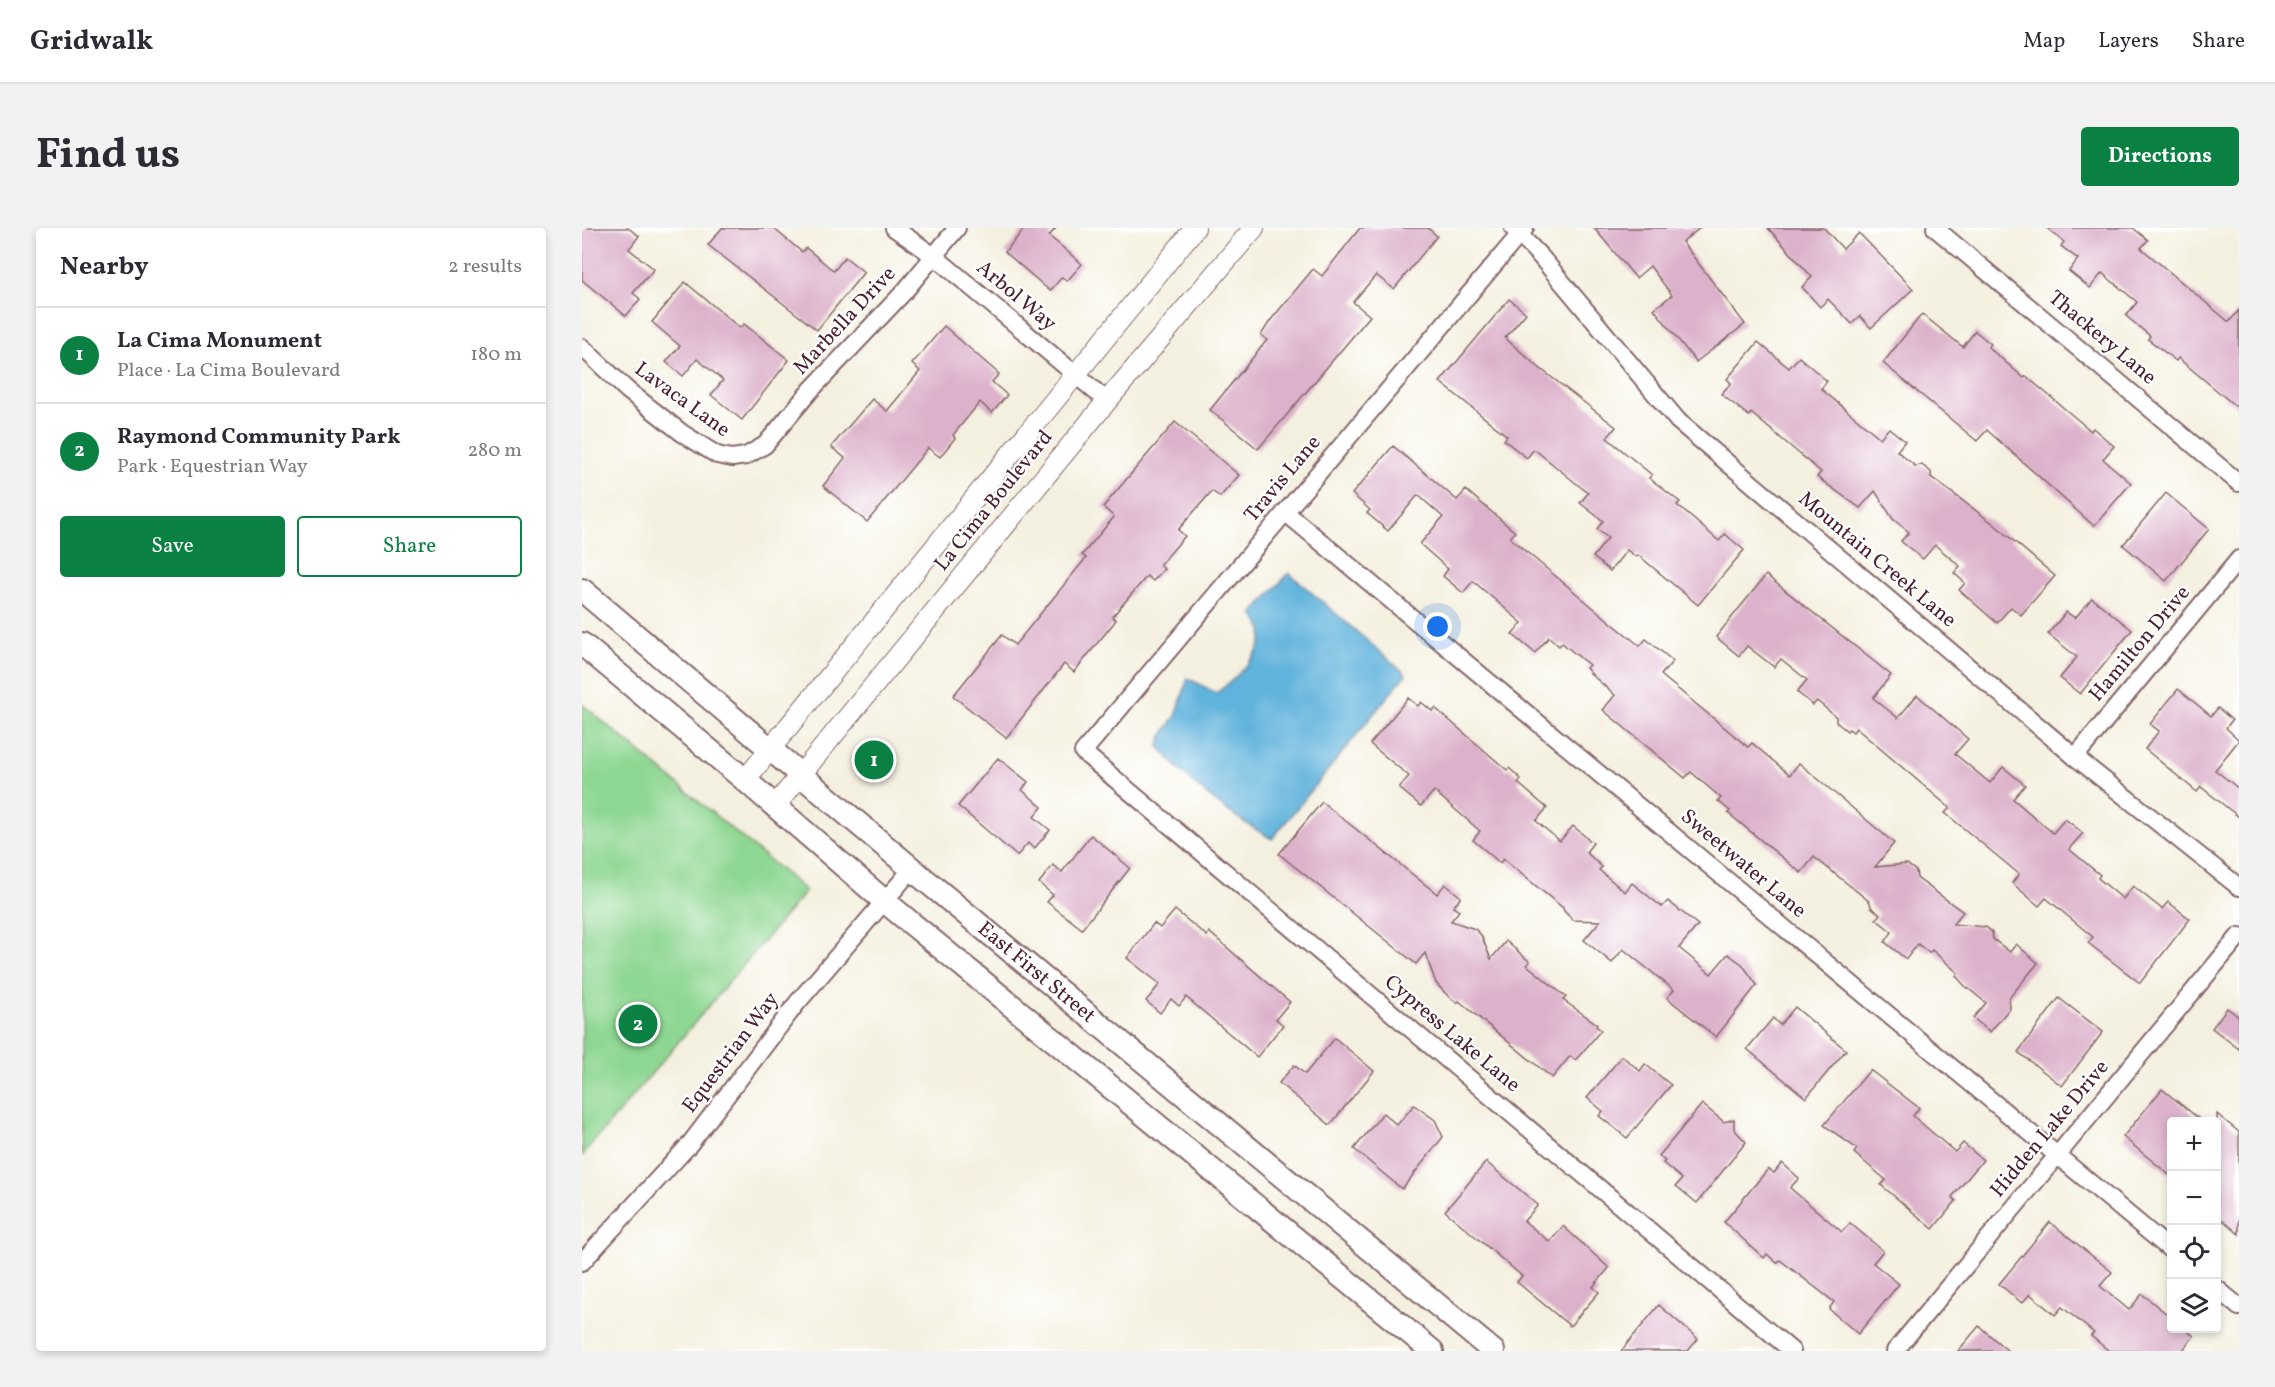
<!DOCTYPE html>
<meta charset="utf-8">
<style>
body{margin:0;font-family:Vollkorn,serif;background:#f2f2f3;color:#2b2b33}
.controls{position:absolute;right:18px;bottom:18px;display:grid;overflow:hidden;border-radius:6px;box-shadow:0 3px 9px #0003}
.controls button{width:54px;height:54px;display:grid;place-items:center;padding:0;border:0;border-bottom:2px solid #e1e1e2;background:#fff;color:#2b2b33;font:30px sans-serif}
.you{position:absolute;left:856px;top:399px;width:21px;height:21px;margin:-15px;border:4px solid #fff;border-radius:50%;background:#1a73e8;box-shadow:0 0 0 9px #1a73e833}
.badge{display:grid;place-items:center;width:39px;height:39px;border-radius:50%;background:#0b8043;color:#fff;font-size:20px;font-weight:700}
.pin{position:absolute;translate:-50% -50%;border:3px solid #fff;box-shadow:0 2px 6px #0006}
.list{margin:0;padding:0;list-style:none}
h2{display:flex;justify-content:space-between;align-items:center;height:78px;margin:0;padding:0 24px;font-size:26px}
h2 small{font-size:20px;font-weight:400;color:#7c7c81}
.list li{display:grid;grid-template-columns:39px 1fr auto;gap:18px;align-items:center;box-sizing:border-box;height:96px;padding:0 24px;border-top:2px solid #e1e1e2}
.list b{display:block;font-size:22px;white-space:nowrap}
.list p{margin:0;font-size:20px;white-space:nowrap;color:#7c7c81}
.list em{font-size:20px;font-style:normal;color:#7c7c81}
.actions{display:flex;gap:12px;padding:18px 24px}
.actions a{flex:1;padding:14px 0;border:2px solid #0b8043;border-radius:6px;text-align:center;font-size:21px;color:#0b8043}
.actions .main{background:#0b8043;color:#fff}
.icon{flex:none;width:33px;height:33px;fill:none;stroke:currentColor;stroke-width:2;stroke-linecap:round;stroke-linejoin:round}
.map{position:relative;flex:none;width:1657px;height:1123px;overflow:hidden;border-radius:6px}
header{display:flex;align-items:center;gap:36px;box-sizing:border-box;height:84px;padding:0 30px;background:#fff;border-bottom:2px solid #e1e1e2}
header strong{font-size:28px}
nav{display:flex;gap:33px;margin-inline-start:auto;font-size:21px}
.intro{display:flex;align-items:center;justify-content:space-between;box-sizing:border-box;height:144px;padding:0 36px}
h1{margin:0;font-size:42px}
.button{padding:15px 27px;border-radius:6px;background:#0b8043;color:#fff;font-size:21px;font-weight:700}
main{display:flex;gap:36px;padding:0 36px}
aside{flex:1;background:#fff;border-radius:6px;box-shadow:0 3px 9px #0003}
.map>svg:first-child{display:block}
.green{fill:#8ed792;stroke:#6c7b5e;stroke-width:1.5}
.water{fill:#61b3dc;stroke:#566984;stroke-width:1.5}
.building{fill:#dcb1cb}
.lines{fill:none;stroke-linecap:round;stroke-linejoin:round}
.minor-casing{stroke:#86686a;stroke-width:20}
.tertiary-casing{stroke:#86686a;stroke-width:22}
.secondary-casing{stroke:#86686a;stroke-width:26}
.minor{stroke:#fff;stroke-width:16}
.tertiary{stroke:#fff;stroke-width:20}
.secondary{stroke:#fff;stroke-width:22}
.labels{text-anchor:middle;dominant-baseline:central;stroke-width:4.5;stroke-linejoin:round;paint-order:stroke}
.street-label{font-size:21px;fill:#4a1f2b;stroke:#fff}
</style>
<header>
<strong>Gridwalk</strong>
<nav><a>Map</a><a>Layers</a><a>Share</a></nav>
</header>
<div class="intro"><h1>Find us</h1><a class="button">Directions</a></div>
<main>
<aside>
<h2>Nearby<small>2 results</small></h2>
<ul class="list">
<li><span class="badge">1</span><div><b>La Cima Monument</b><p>Place · La Cima Boulevard</p></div><em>180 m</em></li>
<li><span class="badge">2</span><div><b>Raymond Community Park</b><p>Park · Equestrian Way</p></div><em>280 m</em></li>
</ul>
<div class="actions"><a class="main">Save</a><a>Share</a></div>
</aside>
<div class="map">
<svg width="1657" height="1123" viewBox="0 0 1657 1123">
<rect width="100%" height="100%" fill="#fff"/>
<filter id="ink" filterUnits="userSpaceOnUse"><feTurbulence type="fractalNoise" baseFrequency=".0167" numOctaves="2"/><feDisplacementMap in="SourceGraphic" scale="12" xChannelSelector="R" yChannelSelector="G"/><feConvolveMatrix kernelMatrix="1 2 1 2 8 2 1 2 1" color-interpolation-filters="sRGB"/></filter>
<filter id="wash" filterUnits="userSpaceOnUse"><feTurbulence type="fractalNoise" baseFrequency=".008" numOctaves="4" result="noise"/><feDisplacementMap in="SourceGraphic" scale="24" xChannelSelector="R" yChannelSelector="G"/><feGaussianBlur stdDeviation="1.35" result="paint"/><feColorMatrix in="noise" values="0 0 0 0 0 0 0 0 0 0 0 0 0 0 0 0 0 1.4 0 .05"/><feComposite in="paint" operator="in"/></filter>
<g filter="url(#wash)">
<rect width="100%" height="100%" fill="#f4f0df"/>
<polygon class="green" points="0,476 224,663 0,928"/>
<path class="water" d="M707 345 824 446 690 611C648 587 607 557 577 518L580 508 594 488 606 450 634 465C649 455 685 422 680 402 678 396 673 390 671 385Z"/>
<g id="blocks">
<g class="building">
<polygon points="0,0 46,0 57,8 47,21 72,41 51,65 58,71 44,88 0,52"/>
<polygon points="140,0 191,0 220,24 224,20 252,43 263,29 282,44 235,102 126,17"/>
<polygon points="443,0 474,0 467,8 500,36 485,53 480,49 468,63 423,24"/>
<polygon points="778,0 846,0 855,8 812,61 794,47 771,74 788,88 676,221 628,182 685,112 679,107 688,93 731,41 740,48"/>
<polygon points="1012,0 1118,0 1100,14 1163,96 1114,134 1072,81 1090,67 1068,38 1054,50"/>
<polygon points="1186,0 1242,0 1261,21 1277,5 1331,61 1289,100 1278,88 1270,96 1246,71 1238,79 1220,59 1230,49"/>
<polygon points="1465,0 1551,0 1566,12 1559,20 1647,94 1657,82 1657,181 1596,130 1594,133 1566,111 1568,108 1544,88 1555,74 1520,45 1508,60 1487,43 1496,31 1479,18 1482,14"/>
<polygon points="103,54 158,100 162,96 207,132 160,192 129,167 141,152 115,131 101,148 84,134 98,118 70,94"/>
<polygon points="927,71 944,85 923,110 955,138 1034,199 1025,210 1070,247 1067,250 1098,274 1095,277 1137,313 1143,306 1162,322 1116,377 1056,327 1054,329 1045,322 1028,343 1011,329 1026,310 1015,301 1021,293 998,275 1006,265 952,221 945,230 922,212 925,208 858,154"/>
<polygon points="1340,86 1381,119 1393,103 1409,116 1406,119 1442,150 1444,148 1509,203 1511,200 1532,218 1521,231 1549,255 1512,298 1405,202 1395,213 1301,135"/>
<polygon points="362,98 417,146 410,154 425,167 410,185 398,174 371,207 373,210 358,229 346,220 285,294 241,258 263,230 249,219 290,171 305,183 338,143 330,136"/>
<polygon points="1176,114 1207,140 1217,129 1245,153 1239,161 1298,210 1307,200 1323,213 1315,223 1333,238 1340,237 1349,244 1349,249 1413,297 1473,348 1439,387 1429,379 1415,395 1377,362 1383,355 1372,345 1378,338 1353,317 1341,331 1321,315 1319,313 1327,304 1311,291 1293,263 1278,280 1235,249 1239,244 1169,185 1167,188 1139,166 1149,155 1145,151"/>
<polygon points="593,194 657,247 638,269 630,263 596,302 603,308 578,337 582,341 571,353 565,348 530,389 534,392 531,396 492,444 482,436 424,510 371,468 420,407 433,417 504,330 500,327 532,289 521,279"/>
<polygon points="811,218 875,272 884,262 933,304 928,310 1026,392 1058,418 1064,411 1091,433 1079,447 1166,519 1170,515 1208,547 1217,535 1312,615 1293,639 1325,636 1334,643 1335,650 1381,684 1371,696 1404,699 1410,704 1411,711 1428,724 1434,716 1456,735 1427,770 1428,780 1408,804 1391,790 1404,775 1382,757 1374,748 1376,745 1350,722 1347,725 1336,716 1324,731 1303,714 1310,704 1294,691 1298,686 1289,679 1288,674 1232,629 1219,645 1146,585 1148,583 1136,573 1139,570 1109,544 1103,550 1021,482 1033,467 1011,448 1004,440 1007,437 980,415 977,418 967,409 953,425 930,406 940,395 891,353 881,365 861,348 866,341 838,316 861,289 836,267 806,303 785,285 788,282 770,266"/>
<polygon points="1584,265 1627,301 1584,353 1541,317"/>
<polygon points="1184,347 1309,447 1291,470 1316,490 1335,467 1386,511 1373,526 1408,555 1421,539 1443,557 1431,571 1471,605 1483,591 1501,605 1487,621 1518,647 1516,650 1541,671 1551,658 1580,681 1586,674 1608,691 1558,755 1506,715 1511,709 1464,670 1457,678 1430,655 1437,646 1363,585 1368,580 1274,500 1271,504 1267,501 1265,503 1254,494 1254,489 1235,473 1231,477 1215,464 1225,452 1199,431 1192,439 1165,418 1157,428 1134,409"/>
<polygon points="1510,370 1550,402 1498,466 1478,450 1495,429 1466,406 1484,384 1493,390"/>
<polygon points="1596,461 1629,488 1636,480 1650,492 1644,500 1657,512 1633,542 1657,561 1657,589 1619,559 1615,564 1563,521 1577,503 1568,496"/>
<polygon points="826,470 836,478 839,474 850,483 853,480 925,542 927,540 939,551 936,555 965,580 954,593 978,613 991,598 1011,615 1004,624 1020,639 1017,642 1043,664 1050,655 1080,679 1086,673 1116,697 1097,720 1129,746 1146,726 1160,736 1175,757 1134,809 1085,770 1092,762 1041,721 1030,735 1002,712 1018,693 991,692 982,683 981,680 921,631 918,635 891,612 898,603 852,563 839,578 817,560 827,548 788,516"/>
<polygon points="416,530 446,554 440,562 460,579 452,589 468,602 452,621 446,615 435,628 376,578"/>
<polygon points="740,574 855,666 863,656 879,669 871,679 877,683 869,693 893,701 899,707 909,731 924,713 948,734 945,737 984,769 981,772 1015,796 1014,798 1019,802 999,826 993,832 988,828 970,850 877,773 875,775 863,765 854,755 843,725 834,736 697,626"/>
<polygon points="509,607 548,640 500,701 465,674 471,667 457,655 471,637 480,644"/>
<polygon points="593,682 625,708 627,704 708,774 694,791 701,797 675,829 604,769 597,778 589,771 578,785 564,773 578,756 545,730 572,695 578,700"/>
<polygon points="1477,770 1521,804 1480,858 1436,824"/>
<polygon points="1213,779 1264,822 1224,870 1165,821 1191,790 1198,797"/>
<polygon points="1645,780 1657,789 1657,821 1630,800"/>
<polygon points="753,810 792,843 748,897 697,855 712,837 723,846"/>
<polygon points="1040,828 1058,843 1063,836 1089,857 1045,910 1017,888 1021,883 1005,870"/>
<polygon points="1288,842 1337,880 1331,888 1373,924 1381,915 1401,932 1370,969 1374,973 1351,1001 1299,957 1304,952 1272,925 1275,921 1242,897"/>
<polygon points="1580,861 1621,894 1590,894 1590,949 1541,909"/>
<polygon points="1120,876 1142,894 1152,891 1152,901 1164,914 1115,975 1094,958 1100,951 1081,935 1083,933 1077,928"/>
<polygon points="832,877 853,892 861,909 820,961 772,921 801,885 815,897"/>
<polygon points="1635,886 1657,904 1657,1006 1635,987"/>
<polygon points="904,934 956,977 942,993 968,1014 981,998 1027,1040 1011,1059 1017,1064 988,1098 935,1054 940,1048 863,983"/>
<polygon points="1200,935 1217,950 1208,960 1260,1004 1268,995 1301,1023 1291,1035 1317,1056 1276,1106 1247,1081 1252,1074 1198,1032 1195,1035 1185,1026 1182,1030 1142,994 1186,941 1192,945"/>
<polygon points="1468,994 1530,1044 1518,1058 1547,1082 1560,1066 1590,1090 1590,1101 1602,1101 1612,1108 1600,1123 1527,1123 1509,1108 1512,1105 1480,1079 1473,1087 1448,1066 1440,1075 1417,1056"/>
<polygon points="1077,1077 1116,1111 1106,1123 1039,1123"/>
<polygon points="1397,1098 1426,1123 1376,1123"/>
</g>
</g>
</g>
<g filter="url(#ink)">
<use href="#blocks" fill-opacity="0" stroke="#86686a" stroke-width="1.5"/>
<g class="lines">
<g class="minor-casing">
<g id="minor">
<polyline points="312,0 352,28 525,173"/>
<polyline points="931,0 959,29 1096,193 1493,529 1657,659"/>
<polyline points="943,0 501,524 1210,1123"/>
<polyline points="1353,0 1657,255"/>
<polyline points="0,119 45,162 100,205 135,227 150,230 164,228 183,217 228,163 322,64 375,0"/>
<polyline points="703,284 1590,1023"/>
<polyline points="1493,529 1657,331"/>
<polyline points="0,1034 107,917 215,775 330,641"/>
<polyline points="1634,1060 1657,1079"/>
<polyline points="1313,1123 1657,708"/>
</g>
</g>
<g class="tertiary-casing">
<g id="tertiary">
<polyline points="163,552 613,0"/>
<polyline points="193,578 525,173 672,0"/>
</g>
</g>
<g class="secondary-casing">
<g id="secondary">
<path id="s1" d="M0 362 330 641 911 1123"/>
<polyline points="0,416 163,552 301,672 850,1123"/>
</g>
</g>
<use href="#minor" class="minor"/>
<use href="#tertiary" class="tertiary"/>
<use href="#secondary" class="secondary"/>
</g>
</g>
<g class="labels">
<g class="street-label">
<text transform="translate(434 68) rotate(40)">Arbol Way</text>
<text transform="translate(263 93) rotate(-47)">Marbella Drive</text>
<text transform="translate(1520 110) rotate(40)">Thackery Lane</text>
<text transform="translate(100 172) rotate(36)">Lavaca Lane</text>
<text transform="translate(701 251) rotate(-50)">Travis Lane</text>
<text transform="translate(412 273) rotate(-51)">La Cima Boulevard</text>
<text transform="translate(1295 332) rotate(40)">Mountain Creek Lane</text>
<text transform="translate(1558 416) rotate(-50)">Hamilton Drive</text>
<text transform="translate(1161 636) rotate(40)">Sweetwater Lane</text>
<text stroke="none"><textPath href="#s1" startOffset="594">East First Street</textPath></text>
<text transform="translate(870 806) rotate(40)">Cypress Lake Lane</text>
<text transform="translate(149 825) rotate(-53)">Equestrian Way</text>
<text transform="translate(1468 901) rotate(-50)">Hidden Lake Drive</text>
</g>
</g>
</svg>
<div class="controls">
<button>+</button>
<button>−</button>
<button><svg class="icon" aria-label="locate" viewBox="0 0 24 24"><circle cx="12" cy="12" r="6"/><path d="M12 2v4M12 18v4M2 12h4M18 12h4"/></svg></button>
<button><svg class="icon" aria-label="layers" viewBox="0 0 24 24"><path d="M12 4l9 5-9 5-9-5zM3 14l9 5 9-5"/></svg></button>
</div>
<div class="you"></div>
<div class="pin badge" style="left:292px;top:532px">1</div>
<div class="pin badge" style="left:56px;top:796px">2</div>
</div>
</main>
